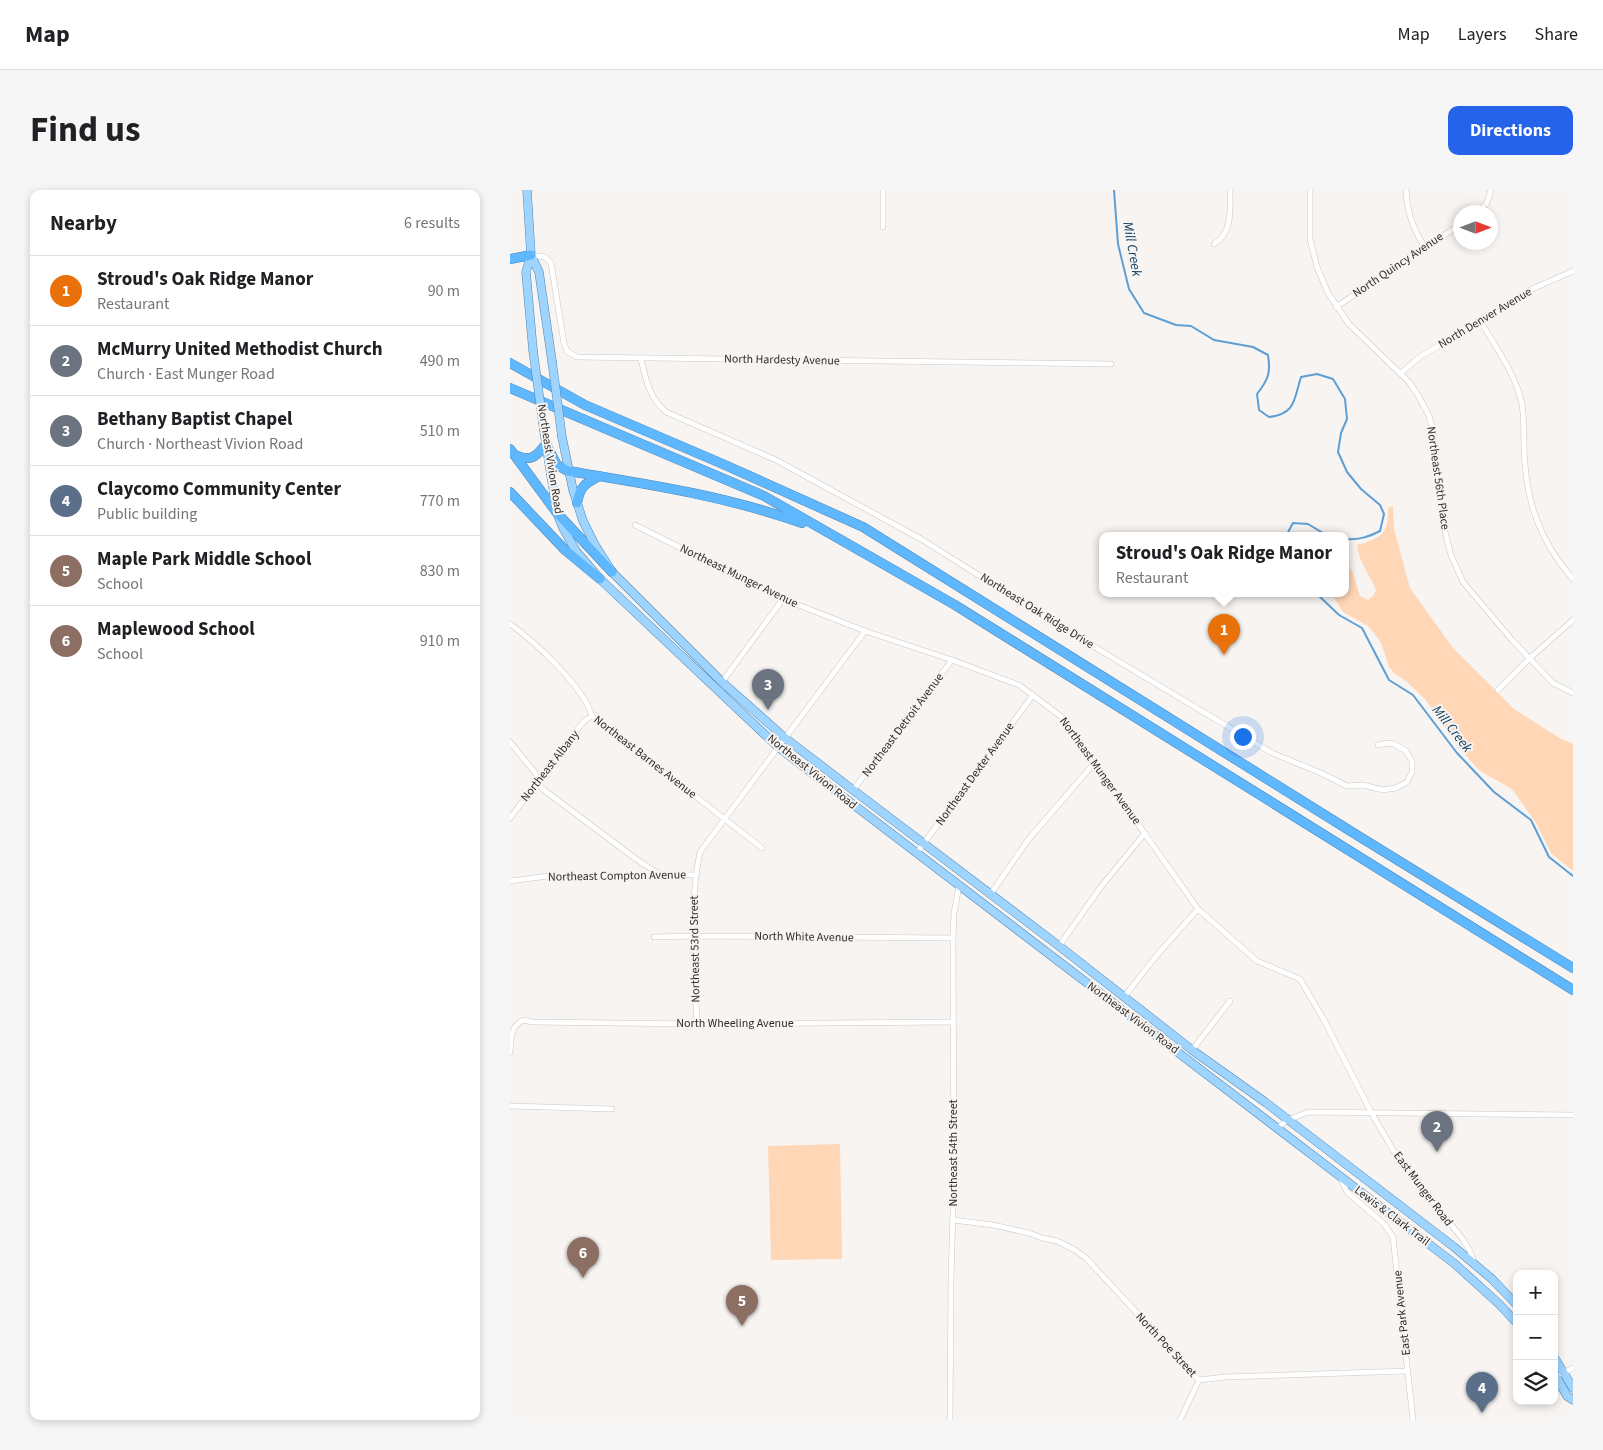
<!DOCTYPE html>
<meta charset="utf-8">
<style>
body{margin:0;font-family:"Source Sans 3",sans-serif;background:#f6f6f6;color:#202124}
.controls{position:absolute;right:15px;bottom:15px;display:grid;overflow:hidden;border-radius:10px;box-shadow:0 2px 8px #0003}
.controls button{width:45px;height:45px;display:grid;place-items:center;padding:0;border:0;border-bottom:1px solid #e0e0e0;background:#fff;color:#202124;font:25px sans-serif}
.compass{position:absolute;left:943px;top:15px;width:45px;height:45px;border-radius:50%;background:#fff;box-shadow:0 2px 8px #0003;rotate:90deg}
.you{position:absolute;left:732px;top:546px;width:18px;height:18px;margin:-12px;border:4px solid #fff;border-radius:50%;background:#1a73e8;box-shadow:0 0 0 8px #1a73e833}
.badge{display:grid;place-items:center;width:32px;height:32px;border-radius:50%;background:#2563eb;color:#fff;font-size:16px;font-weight:700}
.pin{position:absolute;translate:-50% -41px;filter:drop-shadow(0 1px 2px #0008)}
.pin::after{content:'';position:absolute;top:26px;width:18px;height:15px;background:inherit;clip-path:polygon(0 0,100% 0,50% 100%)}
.popup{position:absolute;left:589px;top:342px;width:250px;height:65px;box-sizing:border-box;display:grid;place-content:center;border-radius:10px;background:#fff;filter:drop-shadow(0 1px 4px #0005);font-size:16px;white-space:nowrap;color:#757577}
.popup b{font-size:19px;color:#202124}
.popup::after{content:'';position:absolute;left:50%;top:100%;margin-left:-10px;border:10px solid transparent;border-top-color:#fff}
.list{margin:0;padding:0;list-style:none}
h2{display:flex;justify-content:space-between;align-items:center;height:65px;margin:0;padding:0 20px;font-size:21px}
h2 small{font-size:16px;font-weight:400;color:#757577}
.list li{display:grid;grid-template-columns:32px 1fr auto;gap:15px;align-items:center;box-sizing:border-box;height:70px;padding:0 20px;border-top:1px solid #e0e0e0}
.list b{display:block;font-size:19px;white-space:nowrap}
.list p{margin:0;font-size:16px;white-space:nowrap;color:#757577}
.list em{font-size:16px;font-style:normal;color:#757577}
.icon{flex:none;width:28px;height:28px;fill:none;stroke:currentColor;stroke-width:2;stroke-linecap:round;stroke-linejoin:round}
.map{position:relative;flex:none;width:1063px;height:1230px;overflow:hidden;border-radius:10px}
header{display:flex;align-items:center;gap:30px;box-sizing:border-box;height:70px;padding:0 25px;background:#fff;border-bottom:1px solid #e0e0e0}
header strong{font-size:24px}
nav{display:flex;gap:28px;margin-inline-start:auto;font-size:18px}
.intro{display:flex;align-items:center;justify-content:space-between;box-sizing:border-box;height:120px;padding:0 30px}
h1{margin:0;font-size:35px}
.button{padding:12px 22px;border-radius:10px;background:#2563eb;color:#fff;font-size:18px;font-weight:700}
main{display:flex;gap:30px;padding:0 30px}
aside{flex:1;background:#fff;border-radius:10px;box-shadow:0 2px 8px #0003}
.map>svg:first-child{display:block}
.green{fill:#ffd7b7}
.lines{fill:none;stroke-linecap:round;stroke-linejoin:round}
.stream{stroke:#5d9ed4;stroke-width:2}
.minor-casing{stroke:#cac7c4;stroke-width:6}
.primary-casing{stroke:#4e87b4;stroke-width:9}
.motorway-casing{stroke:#4e87b4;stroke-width:10}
.minor{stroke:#fff;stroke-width:5}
.primary{stroke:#9fd4fe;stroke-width:8}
.motorway{stroke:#5fb7fe;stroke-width:9}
.primary-bridge-casing{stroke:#4e87b4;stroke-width:9;stroke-linecap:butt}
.primary-bridge{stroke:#9fd4fe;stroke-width:8}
.labels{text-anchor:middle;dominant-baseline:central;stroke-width:4;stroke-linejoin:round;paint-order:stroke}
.street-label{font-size:12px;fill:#2e2d2c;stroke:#f8f4f1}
.water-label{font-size:14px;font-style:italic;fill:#0f4165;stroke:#f8f4f1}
</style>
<header>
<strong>Map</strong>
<nav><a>Map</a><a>Layers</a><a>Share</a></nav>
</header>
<div class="intro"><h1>Find us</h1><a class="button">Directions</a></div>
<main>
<aside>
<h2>Nearby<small>6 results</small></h2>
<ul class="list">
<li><span class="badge" style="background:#e8710a">1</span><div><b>Stroud's Oak Ridge Manor</b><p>Restaurant</p></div><em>90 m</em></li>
<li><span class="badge" style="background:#6b7280">2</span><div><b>McMurry United Methodist Church</b><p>Church · East Munger Road</p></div><em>490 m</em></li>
<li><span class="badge" style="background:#6b7280">3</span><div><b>Bethany Baptist Chapel</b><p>Church · Northeast Vivion Road</p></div><em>510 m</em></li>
<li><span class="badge" style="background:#5c6f8a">4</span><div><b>Claycomo Community Center</b><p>Public building</p></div><em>770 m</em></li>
<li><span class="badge" style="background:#8d6e63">5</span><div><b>Maple Park Middle School</b><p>School</p></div><em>830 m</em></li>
<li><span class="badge" style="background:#8d6e63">6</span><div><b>Maplewood School</b><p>School</p></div><em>910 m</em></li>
</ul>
</aside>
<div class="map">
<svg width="1063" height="1230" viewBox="0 0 1063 1230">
<rect width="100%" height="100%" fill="#f8f4f1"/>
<g class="green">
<path d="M883 316 884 339 900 398 943 458 1004 519 1051 549 1063 554V681L1041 663 1026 633 1002 599 970 581 949 558 915 509 897 492 885 484 879 477 871 453 864 443 858 436 833 422 822 404H835V369L843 383 850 406 858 410 864 405 866 400C859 383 849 373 847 355 870 348 879 346 878 318Z"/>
<polygon points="330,954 332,1069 261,1070 258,956"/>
</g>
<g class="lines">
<g class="stream">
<path d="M604 0 608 54 619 99 634 123 666 135 681 136 704 150 743 157 758 165C761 183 758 190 747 204L749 220 759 227C786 224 784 209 791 187L807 184 823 189 835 209 837 229 831 243 828 262 837 282 851 299 870 315 874 324 870 341C858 347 849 350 835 349"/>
<polyline points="776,346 783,333 798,334 818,346"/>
<polyline points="807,404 829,425 852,438 879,490 903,505 947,563 984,602 1021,630 1039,667 1063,686"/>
</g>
<g class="minor-casing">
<g id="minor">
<polyline points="373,0 373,37"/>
<polyline points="800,0 800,49 807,77 818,103 839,134 899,192 908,205 919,226 923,241 932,330 941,365 953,392 1002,450 1043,493 1063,503"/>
<path d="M896 0C897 21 903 40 915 57"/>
<polyline points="967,22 977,13 981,0"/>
<path d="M704 54C723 42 720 20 720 0"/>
<polyline points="21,65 35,67 41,73 54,153 57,161 67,167 601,174"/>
<polyline points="826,117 951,34"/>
<path d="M971 132C985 156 1004 182 1011 210 1015 225 1013 240 1014 256 1015 308 1028 349 1063 389"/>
<path d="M131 169C136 190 139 207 156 222L266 270 411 349 548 435 762 563 811 583 837 596 853 595 873 600 886 598 897 592 902 582V571L896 561 884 554 878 553 868 555"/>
<polyline points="891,183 911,166 971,132 1022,99 1063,81"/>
<polyline points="125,335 273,409 355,441 442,470 509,495 553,528 688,719 747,771 790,789 814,830 861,922 890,972 952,1048 960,1061 964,1073"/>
<path d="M0 434C24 451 74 497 82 526L252 658"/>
<polyline points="212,492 273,409"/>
<polyline points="988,500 1020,468 1063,430"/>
<polyline points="0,552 26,584 26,593 34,600 126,669 149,684"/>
<polyline points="343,600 442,470"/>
<polyline points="0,628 74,531 82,526"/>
<polyline points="406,664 523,505"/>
<polyline points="0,691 38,686 136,687 149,684 185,685"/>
<polyline points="480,705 518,650 585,572"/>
<polyline points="144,747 184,746 443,748"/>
<polyline points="549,756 590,698 635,643"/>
<polyline points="614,807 647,765 688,719"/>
<path d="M187 834C185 778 178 717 190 662L355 441"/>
<polyline points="682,860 720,811"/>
<path d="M0 862C1 849 0 837 13 830L23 832 187 834 443 832"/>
<polyline points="0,916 102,919"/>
<polyline points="767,938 778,930 798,922 1063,925"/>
<polyline points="830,987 837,1002 874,1034 883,1047 903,1230"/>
<polyline points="443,1030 483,1035 519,1043 532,1048 547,1051 565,1060 576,1068 689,1190"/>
<polyline points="1051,1184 1063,1178"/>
<polyline points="689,1190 715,1187 898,1181"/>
<polyline points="440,1230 441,1089 444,988 443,748 444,723 449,696"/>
<polyline points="670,1230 689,1190"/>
</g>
</g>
<g class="primary-casing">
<g id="primary">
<polyline points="17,0 21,65 16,82 23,160"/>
<polyline points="21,65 29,82 42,171"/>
<polyline points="34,241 47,323 53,338 66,361 90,389 268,557 945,1074 988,1113 1007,1133"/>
<polyline points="52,247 63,300 73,331 85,355 102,382 212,492 275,548 343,600 549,756 682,860 755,912 944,1057 982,1089 1007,1115"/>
<polyline points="1044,1167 1063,1198"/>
<polyline points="1044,1183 1057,1206 1063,1210"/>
</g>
</g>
<g class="motorway-casing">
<g id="motorway">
<polyline points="0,69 21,65"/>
<polyline points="0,173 75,215 215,275 353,337 842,642 1063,778"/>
<polyline points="0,198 254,306 445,415 1063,800"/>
<polyline points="0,259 47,323 102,382"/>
<path d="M5 265C21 272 26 267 36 254L47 275 58 281C137 294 216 306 292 333"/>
<polyline points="0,302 55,360 90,389"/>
<path d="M67 313C70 297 74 294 89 286"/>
</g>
</g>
<use href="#minor" class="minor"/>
<use href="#primary" class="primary"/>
<use href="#motorway" class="motorway"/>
<g class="primary-bridge-casing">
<g id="primary-bridge">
<polyline points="23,160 34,241"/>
<polyline points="42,171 52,247"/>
</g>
</g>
<use href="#primary-bridge" class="primary-bridge"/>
</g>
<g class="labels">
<g class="street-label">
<text transform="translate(888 75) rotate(-34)">North Quincy Avenue</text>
<text transform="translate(975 128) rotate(-31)">North Denver Avenue</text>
<text transform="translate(272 170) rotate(1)">North Hardesty Avenue</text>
<text transform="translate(40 269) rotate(81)">Northeast Vivion Road</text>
<text transform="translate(928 288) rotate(82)">Northeast 56th Place</text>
<text transform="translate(229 386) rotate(26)">Northeast Munger Avenue</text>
<text transform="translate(527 421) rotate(32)">Northeast Oak Ridge Drive</text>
<text transform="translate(393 535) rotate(-53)">Northeast Detroit Avenue</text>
<text transform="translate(135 567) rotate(38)">Northeast Barnes Avenue</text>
<text transform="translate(40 576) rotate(-52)">Northeast Albany</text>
<text transform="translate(590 581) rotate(54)">Northeast Munger Avenue</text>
<text transform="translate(302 582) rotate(39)">Northeast Vivion Road</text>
<text transform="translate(465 584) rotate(-54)">Northeast Dexter Avenue</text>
<text transform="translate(107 686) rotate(-1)">Northeast Compton Avenue</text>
<text transform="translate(294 747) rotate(1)">North White Avenue</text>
<text transform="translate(185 759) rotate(-91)">Northeast 53rd Street</text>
<text transform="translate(623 828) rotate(37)">Northeast Vivion Road</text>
<text x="225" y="833">North Wheeling Avenue</text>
<text transform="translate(443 963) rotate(-90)">Northeast 54th Street</text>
<text transform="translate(913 999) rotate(53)">East Munger Road</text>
<text transform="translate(882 1026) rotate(37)">Lewis &amp; Clark Trail</text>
<text transform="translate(892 1123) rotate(-96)">East Park Avenue</text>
<text transform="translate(656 1155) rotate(47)">North Poe Street</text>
</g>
<g class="water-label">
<text transform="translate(622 59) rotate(80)">Mill Creek</text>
<text transform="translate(942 539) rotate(52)">Mill Creek</text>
</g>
</g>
</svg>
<div class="controls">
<button>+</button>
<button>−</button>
<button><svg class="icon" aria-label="layers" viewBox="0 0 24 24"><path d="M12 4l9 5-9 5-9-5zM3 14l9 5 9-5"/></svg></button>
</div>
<svg class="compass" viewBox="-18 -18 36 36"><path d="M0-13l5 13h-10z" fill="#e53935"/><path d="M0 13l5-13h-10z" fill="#757577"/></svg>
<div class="you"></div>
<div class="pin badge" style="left:714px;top:465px;background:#e8710a">1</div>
<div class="popup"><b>Stroud's Oak Ridge Manor</b>Restaurant</div>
<div class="pin badge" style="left:927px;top:962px;background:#6b7280">2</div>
<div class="pin badge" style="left:258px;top:520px;background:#6b7280">3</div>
<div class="pin badge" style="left:972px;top:1223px;background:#5c6f8a">4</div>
<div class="pin badge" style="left:232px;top:1136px;background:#8d6e63">5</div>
<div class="pin badge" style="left:73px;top:1088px;background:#8d6e63">6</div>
</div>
</main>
